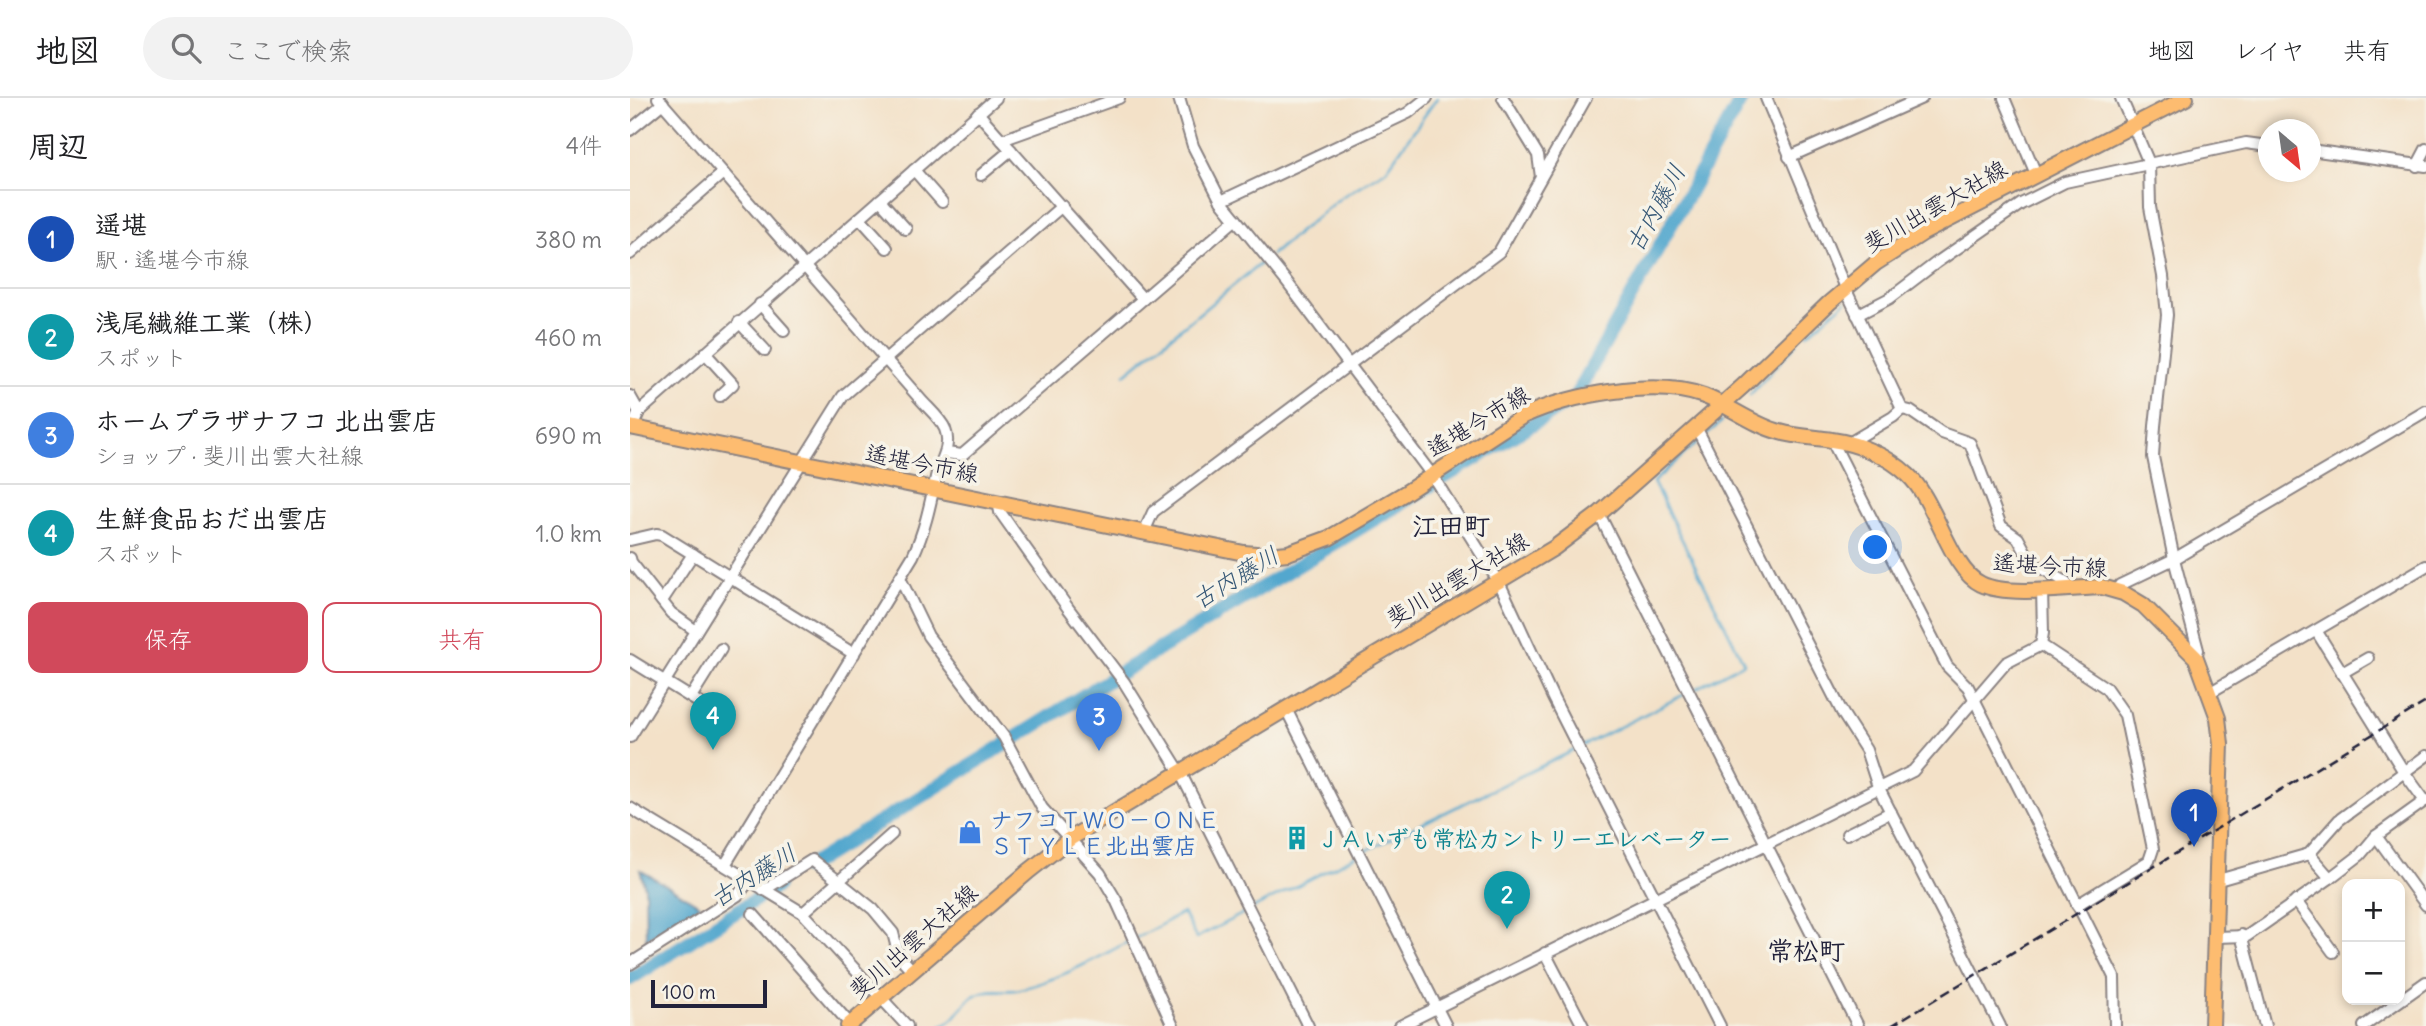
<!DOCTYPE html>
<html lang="ja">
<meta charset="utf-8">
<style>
body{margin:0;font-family:Delius,"Klee One",sans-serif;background:#f2f2f2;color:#202124}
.controls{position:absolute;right:21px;bottom:21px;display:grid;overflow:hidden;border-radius:14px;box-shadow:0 4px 10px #0003}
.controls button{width:63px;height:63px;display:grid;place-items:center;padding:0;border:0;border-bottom:2px solid #e0e0e0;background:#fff;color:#202124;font:35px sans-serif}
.compass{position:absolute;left:1628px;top:21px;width:63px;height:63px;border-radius:50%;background:#fff;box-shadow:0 4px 10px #0003;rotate:151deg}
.scale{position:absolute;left:21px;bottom:18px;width:116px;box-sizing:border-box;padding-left:7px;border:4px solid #22223b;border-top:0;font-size:19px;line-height:24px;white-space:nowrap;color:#22223b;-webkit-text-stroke:5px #f7f3e8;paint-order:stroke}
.you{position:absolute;left:1246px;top:450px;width:24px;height:24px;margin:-18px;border:5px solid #fff;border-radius:50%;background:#1a73e8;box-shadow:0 0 0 10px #1a73e833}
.badge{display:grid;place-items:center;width:46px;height:46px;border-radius:50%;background:#d1495b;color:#fff;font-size:23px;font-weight:700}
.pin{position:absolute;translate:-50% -58px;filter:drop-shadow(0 2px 4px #0008)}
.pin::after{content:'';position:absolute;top:37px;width:24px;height:21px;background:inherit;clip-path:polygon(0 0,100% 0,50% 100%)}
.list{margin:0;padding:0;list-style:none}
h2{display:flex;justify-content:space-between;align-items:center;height:91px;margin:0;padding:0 28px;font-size:30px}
h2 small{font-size:23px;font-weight:400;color:#757577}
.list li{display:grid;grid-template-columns:46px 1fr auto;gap:21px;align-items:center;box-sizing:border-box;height:98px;padding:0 28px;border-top:2px solid #e0e0e0}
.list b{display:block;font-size:26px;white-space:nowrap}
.list p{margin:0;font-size:23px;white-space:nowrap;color:#757577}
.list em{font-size:23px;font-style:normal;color:#757577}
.actions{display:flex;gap:14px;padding:21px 28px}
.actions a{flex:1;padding:16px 0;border:2px solid #d1495b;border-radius:14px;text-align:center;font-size:24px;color:#d1495b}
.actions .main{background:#d1495b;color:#fff}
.icon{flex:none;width:38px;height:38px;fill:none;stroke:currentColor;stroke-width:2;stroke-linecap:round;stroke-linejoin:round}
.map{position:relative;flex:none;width:1796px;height:928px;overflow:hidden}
header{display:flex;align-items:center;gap:42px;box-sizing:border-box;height:98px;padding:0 35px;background:#fff;border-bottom:2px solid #e0e0e0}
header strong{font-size:33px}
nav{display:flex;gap:38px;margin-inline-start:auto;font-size:24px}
.search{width:490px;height:63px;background:#f2f2f2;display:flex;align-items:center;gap:18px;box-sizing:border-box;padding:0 24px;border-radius:38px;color:#757577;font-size:26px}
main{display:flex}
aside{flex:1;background:#fff}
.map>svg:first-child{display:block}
.water{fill:#52a7ce;stroke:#3a6484;stroke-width:2}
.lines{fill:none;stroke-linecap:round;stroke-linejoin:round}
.stream{stroke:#52a7ce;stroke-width:2.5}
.river{stroke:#52a7ce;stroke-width:14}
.minor-casing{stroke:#8a8282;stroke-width:14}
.major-casing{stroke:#8a8282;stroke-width:18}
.minor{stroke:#fff;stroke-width:10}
.major{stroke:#fdbc70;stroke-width:14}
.rail{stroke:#22223b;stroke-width:2.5;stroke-dasharray:10 5;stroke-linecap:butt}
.labels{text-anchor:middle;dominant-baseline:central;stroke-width:7;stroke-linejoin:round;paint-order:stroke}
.street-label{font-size:23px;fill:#22223b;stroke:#f7f3e8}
.shop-label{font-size:23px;font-weight:bold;fill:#366cbe;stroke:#f7f3e8;text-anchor:start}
.culture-label{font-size:23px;font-weight:bold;fill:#0d838f;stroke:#f7f3e8;text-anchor:start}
.water-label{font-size:24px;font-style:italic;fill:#355776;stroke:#f7f3e8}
.quarter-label{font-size:26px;font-weight:bold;fill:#22223b;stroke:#f7f3e8}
</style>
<header>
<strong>地図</strong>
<div class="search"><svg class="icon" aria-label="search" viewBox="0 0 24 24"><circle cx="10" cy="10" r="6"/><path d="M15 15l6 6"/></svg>ここで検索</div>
<nav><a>地図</a><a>レイヤ</a><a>共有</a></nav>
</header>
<main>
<aside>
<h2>周辺<small>4件</small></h2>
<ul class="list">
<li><span class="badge" style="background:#1a4fb4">1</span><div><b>遥堪</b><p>駅 · 遙堪今市線</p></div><em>380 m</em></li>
<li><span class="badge" style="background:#0f9aa8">2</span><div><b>浅尾繊維工業（株）</b><p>スポット</p></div><em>460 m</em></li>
<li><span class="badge" style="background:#3f7fe0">3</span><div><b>ホームプラザナフコ 北出雲店</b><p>ショップ · 斐川出雲大社線</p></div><em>690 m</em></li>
<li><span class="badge" style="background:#0f9aa8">4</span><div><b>生鮮食品おだ出雲店</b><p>スポット</p></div><em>1.0 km</em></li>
</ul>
<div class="actions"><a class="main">保存</a><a>共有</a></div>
</aside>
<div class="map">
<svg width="1796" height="928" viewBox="0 0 1796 928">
<rect width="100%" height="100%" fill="#f7f3e8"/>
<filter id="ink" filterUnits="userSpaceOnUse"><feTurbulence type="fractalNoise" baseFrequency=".0143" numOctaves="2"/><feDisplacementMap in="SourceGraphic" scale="14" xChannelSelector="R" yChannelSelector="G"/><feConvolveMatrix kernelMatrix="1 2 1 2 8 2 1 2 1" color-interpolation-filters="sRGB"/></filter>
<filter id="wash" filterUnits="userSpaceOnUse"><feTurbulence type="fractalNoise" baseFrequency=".00686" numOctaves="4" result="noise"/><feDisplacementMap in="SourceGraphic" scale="28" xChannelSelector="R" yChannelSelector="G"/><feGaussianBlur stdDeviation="1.57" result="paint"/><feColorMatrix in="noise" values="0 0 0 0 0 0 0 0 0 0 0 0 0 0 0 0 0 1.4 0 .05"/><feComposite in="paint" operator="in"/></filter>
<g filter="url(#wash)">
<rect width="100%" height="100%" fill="#f3e1c8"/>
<polygon class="water" points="10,772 70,807 16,841 15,790"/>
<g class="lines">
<g class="stream">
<polyline points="1130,0 1150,48"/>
<polyline points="641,157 710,100 756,72 807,0"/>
<polyline points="1177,236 1216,203"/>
<polyline points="495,276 636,161"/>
<polyline points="1120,297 1167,245"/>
<polyline points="1074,339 1091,324"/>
<polyline points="1063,592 1114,565 1023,384 1069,343"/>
<polyline points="950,649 1057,595"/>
<polyline points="733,754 945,652"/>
<polyline points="624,810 727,757"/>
<polyline points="506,840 553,815 566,840 618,813"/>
<path d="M311 928C331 921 330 904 347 896 361 889 376 895 390 891 429 882 464 861 500 843"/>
</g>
<g class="river">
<polyline points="176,770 485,578 944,301 1112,0"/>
<polyline points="0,881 147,788"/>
</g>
</g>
</g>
<g filter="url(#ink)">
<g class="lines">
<g class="minor-casing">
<g id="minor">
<path d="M28 0 291 302C298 310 311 321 315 331 322 349 310 363 306 379 300 407 295 432 283 458L95 767"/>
<polyline points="549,0 563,48 591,103 656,183 802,377 869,484 923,600 1090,928"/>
<polyline points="873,0 908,57 911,79"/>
<polyline points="1136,0 1215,190 1272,311 1280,313 1312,335 1340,345 1371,428 1388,440 1401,464 1436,484 1439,490"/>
<polyline points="1374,0 1406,76"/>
<polyline points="1491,0 1519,65 1520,109 1533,178 1537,217 1525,328 1523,359 1544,461 1568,552 1566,560"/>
<polyline points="348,15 513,201"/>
<polyline points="0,32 33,5"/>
<polyline points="372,42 489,0"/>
<polyline points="1680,52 1796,68"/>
<polyline points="1159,59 1292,0"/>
<polyline points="1787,68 1796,51"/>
<polyline points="284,72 312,104"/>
<polyline points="351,77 381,52"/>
<polyline points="250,102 276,131"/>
<polyline points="591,103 778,15 797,0"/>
<polyline points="230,120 257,150"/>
<polyline points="0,156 93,75"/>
<polyline points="130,206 154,233"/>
<polyline points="1227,217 1260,200 1306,165 1391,106 1435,84 1616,45 1638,48"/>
<polyline points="109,224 135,252"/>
<polyline points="75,255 103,286 90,298"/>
<polyline points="0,298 9,314"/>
<polyline points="1066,329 1213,616 1236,652 1248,689 1370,928"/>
<polyline points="2,330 9,314 366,0"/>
<polyline points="1201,341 1317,568 1338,589 1484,879 1485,928"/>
<polyline points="1219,345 1263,319 1272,311"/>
<polyline points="316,355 332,357 606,121"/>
<polyline points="368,403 370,414 438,510 494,584 550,674 678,928"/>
<polyline points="969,416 1228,928"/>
<polyline points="514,434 523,414 869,154 956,0"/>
<polyline points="0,442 26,436 32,437 224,556"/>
<polyline points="0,460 1,464 41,515 66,533"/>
<polyline points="270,480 298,538 374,639 412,710 470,775 486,802 543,928"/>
<polyline points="1486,492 1490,487 1544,461 1796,313"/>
<polyline points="32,503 63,456"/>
<polyline points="1687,534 1774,674 1795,703"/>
<polyline points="1411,547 1476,590 1495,617 1523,751 1519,763 1447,807"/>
<polyline points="0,562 81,612"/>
<polyline points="1712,575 1738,560"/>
<polyline points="1579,595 1796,468"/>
<polyline points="61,599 91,551"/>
<polyline points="656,611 816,928"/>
<polyline points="0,639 213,298 432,108"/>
<polyline points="0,710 173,815 277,928"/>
<polyline points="1217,736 1261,714"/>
<polyline points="1746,738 1796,807"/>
<polyline points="1679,756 1700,780"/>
<polyline points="1585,783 1679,756 1709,722 1796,658"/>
<polyline points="134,792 182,762 243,811 263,835 269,858 282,872"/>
<polyline points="1666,803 1703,854"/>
<polyline points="173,815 262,736"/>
<polyline points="123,816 220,926"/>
<polyline points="1611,837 1635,928"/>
<polyline points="1585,839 1617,838 1700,780 1730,757 1746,738 1796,702"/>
<polyline points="915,855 953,928"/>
<polyline points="0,866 108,797 119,783"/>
<polyline points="770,928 1283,673 1376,565 1411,547 1413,535 1412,491"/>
<polyline points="1734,928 1796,884"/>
</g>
</g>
<g class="major-casing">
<g id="major">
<path d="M0 329 614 455 638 457 658 455 699 440 775 395 893 318C939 297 1025 280 1074 298 1100 308 1123 327 1150 334 1167 339 1185 339 1202 342 1230 346 1258 358 1278 377 1306 402 1320 472 1351 486 1377 499 1441 490 1472 489L1493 495 1513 507 1566 560 1588 620 1591 646 1582 928"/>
<polyline points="218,928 399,773 441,740 924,450 969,416 1113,288 1199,205 1246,165 1293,135 1556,0"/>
</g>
</g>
<use href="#minor" class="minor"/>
<use href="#major" class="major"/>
<polyline class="rail" points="1261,928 1796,604"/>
</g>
</g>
<defs>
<g id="shop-bare" transform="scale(1.89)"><path d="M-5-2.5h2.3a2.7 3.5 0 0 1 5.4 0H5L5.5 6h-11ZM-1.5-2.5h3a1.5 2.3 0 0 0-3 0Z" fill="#3f7fe0" stroke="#f7f3e8" stroke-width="2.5" paint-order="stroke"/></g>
<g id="building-bare" transform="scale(1.89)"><path d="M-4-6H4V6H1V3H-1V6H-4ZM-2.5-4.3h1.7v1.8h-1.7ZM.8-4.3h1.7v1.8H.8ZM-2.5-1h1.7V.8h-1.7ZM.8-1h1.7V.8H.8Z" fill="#0f9aa8" stroke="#f7f3e8" stroke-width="2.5" paint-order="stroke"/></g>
</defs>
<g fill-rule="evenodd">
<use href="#shop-bare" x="340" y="734"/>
<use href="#building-bare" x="667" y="740"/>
</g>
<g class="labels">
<g class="street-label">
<text transform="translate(1305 108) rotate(-30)">斐川出雲大社線</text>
<text transform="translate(848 323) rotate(-31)">遙堪今市線</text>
<text transform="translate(292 365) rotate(11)">遙堪今市線</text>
<text transform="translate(1420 467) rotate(3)">遙堪今市線</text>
<text transform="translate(827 481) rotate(-31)">斐川出雲大社線</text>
<text transform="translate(283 843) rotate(-41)">斐川出雲大社線</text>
</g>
<g class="shop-label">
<text x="360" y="721">ナフコＴＷＯ－ＯＮＥ<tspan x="360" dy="26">ＳＴＹＬＥ北出雲店</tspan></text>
</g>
<g class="culture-label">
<text x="687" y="740">ＪＡいずも常松カントリーエレベーター</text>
</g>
<g class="water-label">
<text transform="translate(1025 110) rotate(-61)">古内藤川</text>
<text transform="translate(605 479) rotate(-31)">古内藤川</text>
<text transform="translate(123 777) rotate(-32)">古内藤川</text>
</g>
<g class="quarter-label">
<text x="821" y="427">江田町</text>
<text x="1176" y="852">常松町</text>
</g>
</g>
</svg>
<div class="controls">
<button>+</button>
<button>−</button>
</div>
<svg class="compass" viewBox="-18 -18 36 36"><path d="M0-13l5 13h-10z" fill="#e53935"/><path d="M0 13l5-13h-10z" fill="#757577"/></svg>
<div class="scale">100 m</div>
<div class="you"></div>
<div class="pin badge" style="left:1564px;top:749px;background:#1a4fb4">1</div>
<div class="pin badge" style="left:877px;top:831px;background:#0f9aa8">2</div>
<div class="pin badge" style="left:469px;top:653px;background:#3f7fe0">3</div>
<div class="pin badge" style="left:83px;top:652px;background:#0f9aa8">4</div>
</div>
</main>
